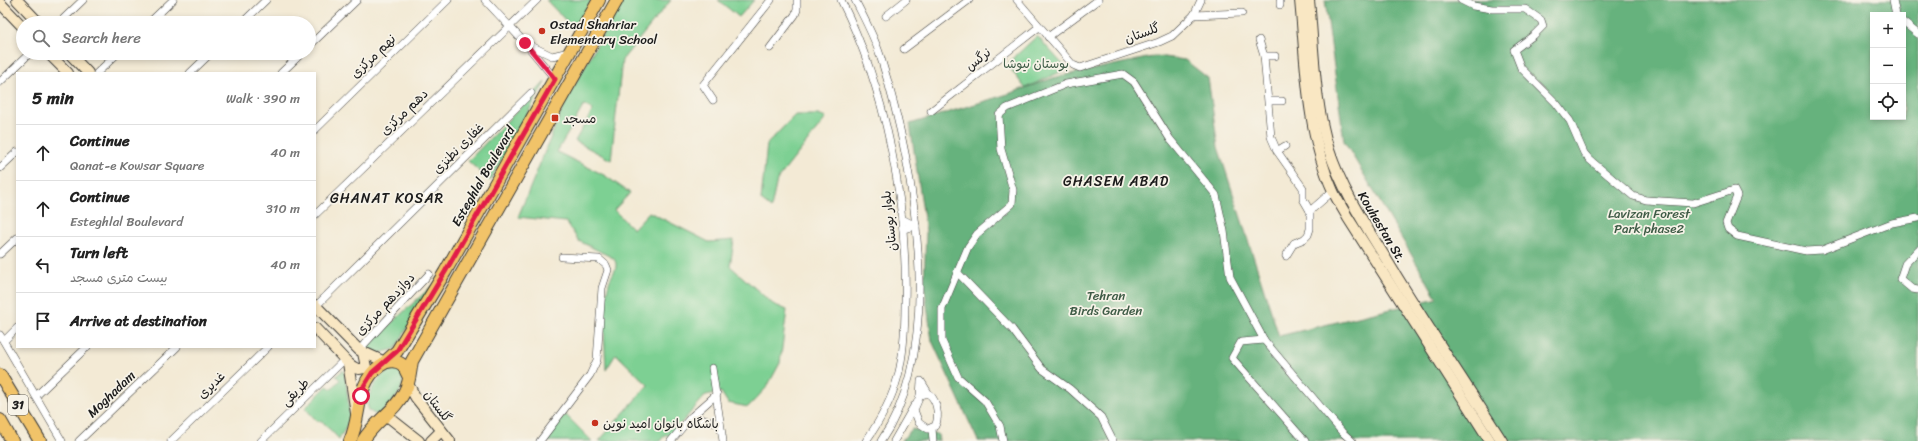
<!DOCTYPE html>
<meta charset="utf-8">
<style>
body{margin:0;font-family:Sriracha,"Playpen Sans Arabic",sans-serif;background:#f6f6f6;color:#222}
.controls{position:absolute;right:12px;top:12px;display:grid;overflow:hidden;border-radius:0px;box-shadow:0 2px 6px #0003}
.controls button{width:36px;height:36px;display:grid;place-items:center;padding:0;border:0;border-bottom:1px solid #e0e0e0;background:#fff;color:#222;font:20px sans-serif}
.stop{position:absolute;width:12px;height:12px;margin:-9px;border:3px solid #e11d48;border-radius:50%;background:#fff}
.stop.end{background:#e11d48;border-color:#fff;box-shadow:0 1px 4px #0008}
.list{margin:0;padding:0;list-style:none}
h2{display:flex;justify-content:space-between;align-items:center;height:52px;margin:0;padding:0 16px;font-size:17px}
h2 small{font-size:13px;font-weight:400;color:#767676}
.list li{display:grid;grid-template-columns:26px 1fr auto;gap:12px;align-items:center;box-sizing:border-box;height:56px;padding:0 16px;border-top:1px solid #e0e0e0}
.list b{display:block;font-size:15px;white-space:nowrap}
.list p{margin:0;font-size:13px;white-space:nowrap;color:#767676}
.list em{font-size:13px;font-style:normal;color:#767676}
.icon{flex:none;width:22px;height:22px;fill:none;stroke:currentColor;stroke-width:2;stroke-linecap:round;stroke-linejoin:round}
.map{position:relative;flex:none;width:1918px;height:441px;overflow:hidden}
.search{position:absolute;background:#fff;box-shadow:0 2px 6px #0003;left:16px;top:16px;width:300px;height:44px;display:flex;align-items:center;gap:10px;box-sizing:border-box;padding:0 14px;border-radius:22px;color:#767676;font-size:15px}
.panel{position:absolute;background:#fff;box-shadow:0 2px 6px #0003;left:16px;top:72px;width:300px;height:276px;border-radius:0px}
.map>svg:first-child{display:block}
.green{fill:#7dd093;stroke:#4c7658}
.forest{fill:#66b27d;stroke:#41674c;fill-rule:evenodd}
.lines{fill:none;stroke-linecap:round;stroke-linejoin:round}
.minor-casing{stroke:#3c3b38;stroke-width:8}
.secondary-casing{stroke:#3c3b38;stroke-width:12}
.primary-casing{stroke:#3c3b38;stroke-width:14}
.trunk-casing{stroke:#3c3b38;stroke-width:14}
.minor{stroke:#fff;stroke-width:7}
.secondary{stroke:#f9e7c3;stroke-width:10}
.primary{stroke:#f1c369;stroke-width:12}
.trunk{stroke:#f1c369;stroke-width:12}
.route{stroke:#e11d48;stroke-width:5}
.poi-dot{fill:#c8321e;stroke:#f7f3e8;stroke-width:1.5}
.labels{text-anchor:middle;dominant-baseline:central;stroke-width:3.5;stroke-linejoin:round;paint-order:stroke}
.shield{fill:#f7f3e8;stroke:#5e5c59;stroke-width:1}
.shield-label{font-size:12px;font-weight:bold;fill:#1c1c1c}
.poi-label{font-size:13px;fill:#1c1c1c;stroke:#f7f3e8;text-anchor:start}
.street-label{font-size:13px;fill:#1c1c1c;stroke:#f7f3e8}
.park-label{font-size:13px;fill:#3e5b46;stroke:#f7f3e8}
.neighbourhood-label{font-size:14px;letter-spacing:1px;fill:#1c1c1c;stroke:#f7f3e8}
</style>
<div class="map">
<svg width="1918" height="441" viewBox="0 0 1918 441">
<rect width="100%" height="100%" fill="#f7f3e8"/>
<filter id="ink" filterUnits="userSpaceOnUse"><feTurbulence type="fractalNoise" baseFrequency=".025" numOctaves="2"/><feDisplacementMap in="SourceGraphic" scale="8" xChannelSelector="R" yChannelSelector="G"/><feConvolveMatrix kernelMatrix="1 2 1 2 8 2 1 2 1" color-interpolation-filters="sRGB"/></filter>
<filter id="wash" filterUnits="userSpaceOnUse"><feTurbulence type="fractalNoise" baseFrequency=".012" numOctaves="4" result="noise"/><feDisplacementMap in="SourceGraphic" scale="16" xChannelSelector="R" yChannelSelector="G"/><feGaussianBlur stdDeviation="0.9" result="paint"/><feColorMatrix in="noise" values="0 0 0 0 0 0 0 0 0 0 0 0 0 0 0 0 0 1.4 0 .05"/><feComposite in="paint" operator="in"/></filter>
<g filter="url(#wash)">
<rect width="100%" height="100%" fill="#f3ead5"/>
<g class="green">
<polygon points="546,0 592,0 575,30"/>
<path d="M622 0H671L622 60 611 160 575 141 593 110 584 105 557 152 604 175 630 193 614 210 633 229 649 212 709 242 734 240 730 266 773 304 787 310 780 363 767 387 748 407 728 403 721 392 706 395 669 437 666 434 660 441H599L648 385 616 354 606 370C605 342 601 310 609 283 611 274 621 267 613 258L579 241 566 222 518 217 567 98Z"/>
<polygon points="718,0 754,0 739,17"/>
<polygon points="1037,36 1067,69 1025,88 1007,64"/>
<polygon points="545,82 490,181 468,161"/>
<polygon points="795,115 818,115 826,118 777,180 771,208 761,200 767,144"/>
<polygon points="432,286 395,349 375,354 367,349 367,345"/>
<path d="M392 367H395L402 372C406 393 392 401 379 415 352 411 379 374 392 367Z"/>
<polygon points="343,370 345,374 350,417 349,422 339,439 324,423 316,420 305,408 327,386 332,389 340,380 336,376"/>
<polygon points="565,414 592,441 543,441"/>
</g>
<g class="forest">
<path d="M1325 0H1918V441H978L932 341 924 284 926 232 910 124 1008 94 1056 77 1157 56 1185 60 1208 78 1218 147 1279 336 1437 298 1344 141ZM1873 15H1903V117H1873Z"/>
<polygon points="912,429 938,434 939,441 901,441"/>
</g>
</g>
<g filter="url(#ink)">
<g class="lines">
<g class="minor-casing">
<g id="minor">
<polyline points="485,0 525,43 555,79"/>
<path d="M841 0C886 89 908 204 905 303 905 327 904 353 898 376 892 399 880 421 866 441"/>
<path d="M855 0C864 18 874 36 880 55 913 161 948 344 881 441"/>
<polyline points="1017,0 1073,65 1080,68 1159,42 1172,36 1194,15 1201,0"/>
<polyline points="1280,0 1280,5"/>
<polyline points="1461,0 1473,6 1492,9 1525,9 1541,20 1543,26 1534,35 1514,50 1521,68 1556,103 1570,121 1584,153 1590,160 1633,196 1646,200 1693,203 1734,190 1737,196 1726,223 1728,229 1737,236 1806,251 1822,250 1892,223 1918,218"/>
<polyline points="1893,0 1896,15"/>
<polyline points="1194,15 1242,13"/>
<polyline points="886,16 906,0"/>
<polyline points="1903,22 1918,34"/>
<polyline points="59,23 83,0"/>
<polyline points="149,23 173,0"/>
<polyline points="242,23 266,0"/>
<polyline points="1048,37 1098,0"/>
<polyline points="1259,40 1264,56 1271,137 1277,151 1303,188 1303,199 1310,211 1310,229 1308,235 1304,239 1294,243 1286,256"/>
<polyline points="525,43 552,56 569,52"/>
<polyline points="309,46 357,0"/>
<polyline points="770,48 795,15 797,10 797,0"/>
<polyline points="904,49 969,0"/>
<polyline points="1264,56 1275,56"/>
<polyline points="97,73 118,53"/>
<polyline points="190,73 211,53"/>
<polyline points="281,73 302,53"/>
<polyline points="0,82 30,53"/>
<polyline points="713,100 703,85 771,0"/>
<polyline points="1270,101 1282,101"/>
<polyline points="931,111 1039,27"/>
<polyline points="315,130 448,0"/>
<polyline points="1277,151 1285,146"/>
<polyline points="0,168 17,152"/>
<polyline points="1310,211 1333,191"/>
<polyline points="315,215 537,0"/>
<polyline points="902,219 916,226 903,229"/>
<polyline points="1918,250 1905,264 1900,279 1912,289 1918,290"/>
<polyline points="0,254 17,238"/>
<polyline points="957,272 1012,329 1042,369 1070,389 1101,417 1113,441"/>
<polyline points="316,306 531,93"/>
<polyline points="0,335 62,441"/>
<polyline points="1264,340 1241,342 1232,358 1305,441"/>
<polyline points="4,341 17,328"/>
<polyline points="359,350 429,274"/>
<polyline points="712,368 723,441"/>
<path d="M926 393C937 396 940 417 935 426L928 429 919 423 914 410 920 396Z"/>
<polyline points="717,394 691,417 720,424"/>
<polyline points="36,396 87,347"/>
<polyline points="920,396 921,381 929,394"/>
<polyline points="932,428 933,441"/>
<polyline points="79,441 177,347"/>
<polyline points="171,441 268,347"/>
<polyline points="261,441 345,359"/>
<polyline points="540,441 590,375 597,360 602,288 608,270 606,265 599,259 562,257"/>
<polyline points="671,441 691,417"/>
<polyline points="894,441 914,406"/>
<polyline points="1003,441 1000,426 985,401 958,377 942,341 942,309 968,247 977,234 1012,204 1013,190 1001,149 999,115 1007,108 1066,84 1123,74 1134,82 1170,139 1216,195 1224,231 1230,277 1264,340 1342,432 1352,441"/>
</g>
</g>
<g class="secondary-casing">
<g id="secondary">
<polyline points="17,0 39,23"/>
<path d="M1300 0C1306 63 1306 132 1333 191 1337 200 1343 209 1348 218L1490 441"/>
<path d="M1309 0C1314 50 1314 102 1329 150 1343 193 1368 229 1391 267 1427 326 1465 383 1502 441"/>
<polyline points="0,3 23,27"/>
<polyline points="48,53 68,73"/>
<polyline points="69,53 88,73"/>
<polyline points="315,305 359,350 385,362"/>
<polyline points="315,328 348,363 356,413"/>
<path d="M348 363C353 367 359 372 366 367L363 353"/>
<polyline points="408,384 416,398 450,441"/>
<polyline points="386,415 419,441"/>
<polyline points="431,441 441,431"/>
</g>
</g>
<g class="primary-casing">
<g id="primary">
<polyline points="385,362 397,351 445,272 599,0"/>
<path d="M350 441C358 424 357 404 364 387 370 372 387 353 403 365L409 377"/>
<path d="M363 441C374 421 395 412 405 391 410 382 410 371 412 361L617 0"/>
</g>
</g>
<g class="trunk-casing">
<g id="trunk">
<polyline points="0,375 40,441"/>
<polyline points="0,420 12,441"/>
</g>
</g>
<use href="#minor" class="minor"/>
<use href="#secondary" class="secondary"/>
<use href="#primary" class="primary"/>
<use href="#trunk" class="trunk"/>
</g>
</g>
<g class="lines" filter="url(#ink)">
<polyline class="route" points="361,396 364,386 372,373 397,351 445,272 555,79 525,43"/>
</g>
<g class="poi-dot">
<circle cx="542" cy="31" r="4"/>
<rect x="551" y="114" width="8" height="8" rx="2"/>
<circle cx="595" cy="423" r="4"/>
</g>
<g class="labels">
<rect class="shield" x="8" y="395" width="20" height="20" rx="3"/>
<g class="shield-label">
<text x="18" y="405">31</text>
</g>
<g class="poi-label">
<text x="550" y="24">Ostad Shahriar<tspan x="550" dy="15">Elementary School</tspan></text>
<text x="563" y="118">مسجد</text>
<text x="603" y="423">باشگاه بانوان امید نوین</text>
</g>
<g class="street-label">
<text transform="translate(1142 33) rotate(-20)">گلستان</text>
<text transform="translate(373 56) rotate(-44)">نهم مرکزی</text>
<text transform="translate(978 59) rotate(-38)">نرگس</text>
<text transform="translate(404 112) rotate(-44)">دهم مرکزی</text>
<text transform="translate(458 148) rotate(-45)">غفاری نطنزی</text>
<text transform="translate(483 176) rotate(-60)">Esteghlal Boulevard</text>
<text transform="translate(889 221) rotate(-96)">بلوار بوستان</text>
<text transform="translate(1382 227) rotate(59)">Kouhestan St.</text>
<text transform="translate(385 304) rotate(-47)">دوازدهم مرکزی</text>
<text transform="translate(211 385) rotate(-44)">غدیری</text>
<text transform="translate(295 392) rotate(-44)">طریقی</text>
<text transform="translate(111 394) rotate(-44)">Moghadam</text>
<text transform="translate(438 406) rotate(53)">گلستان</text>
</g>
<g class="park-label">
<text x="1036" y="63">بوستان نیوشا</text>
<text x="1649" y="213">Lavizan Forest<tspan x="1649" dy="15">Park phase2</tspan></text>
<text x="1106" y="295">Tehran<tspan x="1106" dy="15">Birds Garden</tspan></text>
</g>
<g class="neighbourhood-label">
<text x="1116" y="181">GHASEM ABAD</text>
<text x="387" y="198">GHANAT KOSAR</text>
</g>
</g>
</svg>
<div class="controls">
<button>+</button>
<button>−</button>
<button><svg class="icon" aria-label="locate" viewBox="0 0 24 24"><circle cx="12" cy="12" r="6"/><path d="M12 2v4M12 18v4M2 12h4M18 12h4"/></svg></button>
</div>
<div class="stop" style="left:361px;top:396px"></div>
<div class="stop end" style="left:525px;top:43px"></div>
<div class="search"><svg class="icon" aria-label="search" viewBox="0 0 24 24"><circle cx="10" cy="10" r="6"/><path d="M15 15l6 6"/></svg>Search here</div>
<section class="panel">
<h2>5 min<small>Walk · 390 m</small></h2>
<ul class="list">
<li><svg class="icon" aria-label="ahead" viewBox="0 0 24 24"><path d="M12 20V5M6 11l6-6 6 6"/></svg><div><b>Continue</b><p>Qanat-e Kowsar Square</p></div><em>40 m</em></li>
<li><svg class="icon" aria-label="ahead" viewBox="0 0 24 24"><path d="M12 20V5M6 11l6-6 6 6"/></svg><div><b>Continue</b><p>Esteghlal Boulevard</p></div><em>310 m</em></li>
<li><svg class="icon" aria-label="left" viewBox="0 0 24 24"><path d="M17 20v-9H6M10 6l-5 5 5 5"/></svg><div><b>Turn left</b><p>بیست متری مسجد</p></div><em>40 m</em></li>
<li><svg class="icon" aria-label="arrive" viewBox="0 0 24 24"><path d="M6 21V4h12l-3 4 3 4H6"/></svg><div><b>Arrive at destination</b></div></li>
</ul>
</section>
</div>
